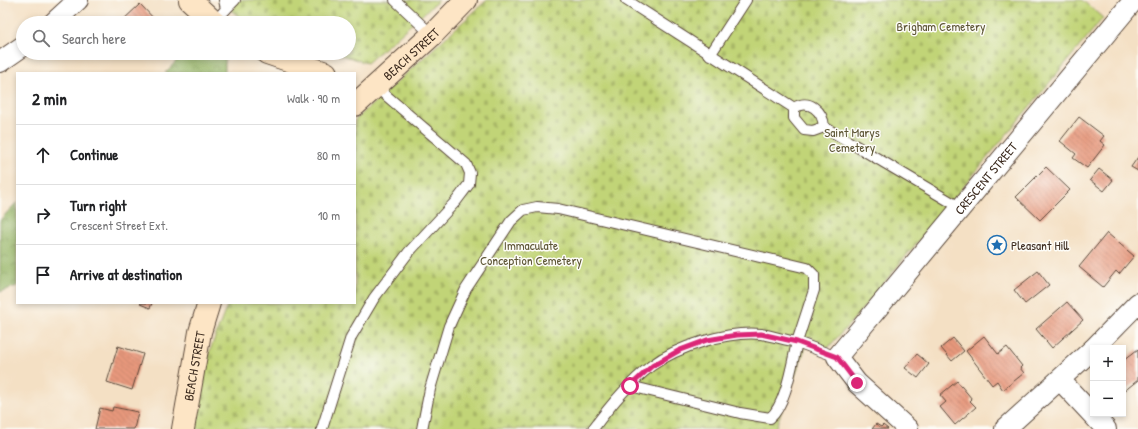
<!DOCTYPE html>
<meta charset="utf-8">
<style>
body{margin:0;font-family:"Patrick Hand",sans-serif;background:#f2f2f2;color:#202124}
.controls{position:absolute;right:12px;bottom:12px;display:grid;overflow:hidden;border-radius:0px;box-shadow:0 2px 6px #0003}
.controls button{width:36px;height:36px;display:grid;place-items:center;padding:0;border:0;border-bottom:1px solid #e0e0e0;background:#fff;color:#202124;font:20px sans-serif}
.stop{position:absolute;width:12px;height:12px;margin:-9px;border:3px solid #db2777;border-radius:50%;background:#fff}
.stop.end{background:#db2777;border-color:#fff;box-shadow:0 1px 4px #0008}
.list{margin:0;padding:0;list-style:none}
h2{display:flex;justify-content:space-between;align-items:center;height:52px;margin:0;padding:0 16px;font-size:17px}
h2 small{font-size:13px;font-weight:400;color:#757577}
.list li{display:grid;grid-template-columns:26px 1fr auto;gap:12px;align-items:center;box-sizing:border-box;height:60px;padding:0 16px;border-top:1px solid #e0e0e0}
.list b{display:block;font-size:15px;white-space:nowrap}
.list p{margin:0;font-size:13px;white-space:nowrap;color:#757577}
.list em{font-size:13px;font-style:normal;color:#757577}
.icon{flex:none;width:22px;height:22px;fill:none;stroke:currentColor;stroke-width:2;stroke-linecap:round;stroke-linejoin:round}
.map{position:relative;flex:none;width:1138px;height:429px;overflow:hidden}
.search{position:absolute;background:#fff;box-shadow:0 2px 6px #0003;left:16px;top:16px;width:340px;height:44px;display:flex;align-items:center;gap:10px;box-sizing:border-box;padding:0 14px;border-radius:22px;color:#757577;font-size:15px}
.panel{position:absolute;background:#fff;box-shadow:0 2px 6px #0003;left:16px;top:72px;width:340px;height:232px;border-radius:0px}
.map>svg:first-child{display:block}
.forest{fill:url(#forest-crowns);stroke:#6a7043}
.cemetery{fill:url(#cemetery-stones);stroke:#7e7f4a}
.building{fill:url(#building-back-hatch)}
.lines{fill:none;stroke-linecap:round;stroke-linejoin:round}
.lane-casing{stroke:#574537;stroke-width:12}
.street-casing{stroke:#574537;stroke-width:22}
.secondary-casing{stroke:#574537;stroke-width:24}
.lane{stroke:#fff;stroke-width:10}
.street{stroke:#fff;stroke-width:20}
.secondary{stroke:#fde5c5;stroke-width:22}
.route{stroke:#db2777;stroke-width:5}
.labels{text-anchor:middle;dominant-baseline:central;stroke-width:3;stroke-linejoin:round;paint-order:stroke}
.park-label{font-size:13px;fill:#5c5434;stroke:#fdfcf7}
.street-label{font-size:13px;fill:#3b2a1e;stroke:#fdfcf7}
.poi-label{font-size:13px;fill:#3b2a1e;stroke:#fdfcf7;text-anchor:start}
</style>
<div class="map">
<svg width="1138" height="429" viewBox="0 0 1138 429">
<defs>
<pattern id="forest-crowns" width="20" height="18" patternUnits="userSpaceOnUse"><rect width="20" height="18" fill="#98b668"/><path d="M2 6a3 3 0 1 1 6 0M12 15a3 3 0 1 1 6 0" fill="none" stroke="#7d9455"/></pattern>
<pattern id="cemetery-stones" width="16" height="16" patternUnits="userSpaceOnUse"><rect width="16" height="16" fill="#c1d477"/><path d="M2 7V4a2 2 0 0 1 4 0v3zM10 15v-3a2 2 0 0 1 4 0v3z" fill="#a7b666"/></pattern>
<pattern id="building-back-hatch" width="6" height="6" patternUnits="userSpaceOnUse"><rect width="6" height="6" fill="#e7987d"/><path d="M-1 5l2 2M0 0l6 6M5-1l2 2" fill="none" stroke="#bc7c66"/></pattern>
</defs>
<rect width="100%" height="100%" fill="#fdfcf7"/>
<filter id="ink" filterUnits="userSpaceOnUse"><feTurbulence type="fractalNoise" baseFrequency=".025" numOctaves="2"/><feDisplacementMap in="SourceGraphic" scale="8" xChannelSelector="R" yChannelSelector="G"/><feConvolveMatrix kernelMatrix="1 2 1 2 8 2 1 2 1" color-interpolation-filters="sRGB"/></filter>
<filter id="wash" filterUnits="userSpaceOnUse"><feTurbulence type="fractalNoise" baseFrequency=".012" numOctaves="4" result="noise"/><feDisplacementMap in="SourceGraphic" scale="16" xChannelSelector="R" yChannelSelector="G"/><feGaussianBlur stdDeviation="0.9" result="paint"/><feColorMatrix in="noise" values="0 0 0 0 0 0 0 0 0 0 0 0 0 0 0 0 0 1.4 0 .05"/><feComposite in="paint" operator="in"/></filter>
<g filter="url(#wash)">
<rect width="100%" height="100%" fill="#f4e0c4"/>
<g class="forest">
<polygon points="184,53 220,53 225,59 225,73 165,73"/>
<polygon points="17,202 17,286 0,292 0,220"/>
</g>
<g class="cemetery">
<polygon points="218,0 439,0 367,63 335,53 349,53 349,23 247,23"/>
<polygon points="487,0 1082,0 1103,18 853,320 826,350 810,336 775,429 194,429 209,353 228,303 355,303 355,120"/>
</g>
<g id="blocks">
<g class="building">
<polygon points="140,4 158,23 122,23 121,22"/>
<polygon points="1079,117 1104,136 1100,141 1105,145 1087,168 1073,158 1076,154 1060,141"/>
<polygon points="1138,157 1138,171 1131,167"/>
<polygon points="1046,167 1070,190 1040,220 1016,197"/>
<polygon points="1099,169 1113,180 1104,191 1090,180"/>
<polygon points="1107,233 1134,256 1119,274 1116,271 1103,287 1079,267"/>
<polygon points="1038,271 1049,285 1025,304 1014,290"/>
<polygon points="1067,302 1083,320 1052,348 1036,329"/>
<polygon points="141,303 152,303 150,308 140,304"/>
<polygon points="984,336 998,354 1007,347 1022,366 1020,368 1024,373 1003,390 997,381 992,385 966,351"/>
<polygon points="953,338 964,351 952,361 941,348"/>
<polygon points="118,346 143,354 132,390 107,382"/>
<polygon points="1138,349 1138,380 1123,392 1123,361"/>
<polygon points="917,354 929,364 918,378 905,368"/>
<polygon points="957,381 972,399 970,401 976,407 955,425 940,407 946,402 940,395"/>
<polygon points="113,407 138,412 134,429 95,429 100,408 112,411"/>
<polygon points="876,424 881,427 883,425 888,429 872,429"/>
</g>
</g>
</g>
<g filter="url(#ink)">
<use href="#blocks" fill-opacity="0" stroke="#574537" stroke-width="1"/>
<g class="lines">
<g class="lane-casing">
<g id="lane">
<polyline points="395,0 432,35"/>
<polyline points="626,0 794,108"/>
<polyline points="226,9 235,0"/>
<polyline points="214,23 226,9 224,0"/>
<polyline points="710,55 746,0"/>
<polyline points="794,108 794,118 804,130 813,131 824,127"/>
<path d="M794 108C809 98 823 111 824 127"/>
<polyline points="824,127 961,208"/>
<path d="M630 386 740 413 770 418C786 405 792 363 797 342L837 357"/>
<polyline points="322,429 351,337 374,298 408,253 457,200 469,184 470,173 466,164 375,86"/>
<path d="M422 429 430 389 449 326 466 289 511 221 523 210 537 207 558 209 807 268 814 275V290L797 342C785 340 773 336 761 334 727 331 678 346 651 366 629 383 609 407 593 429"/>
</g>
</g>
<g class="street-casing">
<g id="street">
<polyline points="53,23 78,0"/>
<polyline points="0,62 23,46"/>
<polyline points="1094,348 1138,303"/>
<polyline points="1060,380 1106,429"/>
<path id="s1" d="M908 429 857 383 837 357 1134 0"/>
<polyline points="1005,429 1093,349"/>
</g>
</g>
<g class="secondary-casing">
<g id="secondary">
<polyline points="190,0 215,23"/>
<polyline points="267,53 326,73"/>
<path id="s2" d="M355 105 432 35 466 0"/>
<path id="s3" d="M183 429 200 332 209 303"/>
</g>
</g>
<use href="#lane" class="lane"/>
<use href="#street" class="street"/>
<use href="#secondary" class="secondary"/>
</g>
</g>
<g class="lines" filter="url(#ink)">
<polyline class="route" points="630,386 652,366 680,350 707,340 737,335 761,334 797,342 837,357 857,383"/>
</g>
<defs>
<g id="sight-ring" transform="scale(1)"><circle r="9.5" fill="#fdfcf7" stroke="#1f6fb2" stroke-width="1.5"/><path d="M0-6L1.8-2.2L6-1.7L2.9 1.2L3.7 5.4L0 3.3L-3.7 5.4L-2.9 1.2L-6-1.7L-1.8-2.2Z" fill="#1f6fb2"/></g>
</defs>
<g fill-rule="evenodd">
<use href="#sight-ring" x="997" y="245"/>
</g>
<g class="labels">
<g class="park-label">
<text x="941" y="26">Brigham Cemetery</text>
<text x="852" y="132">Saint Marys<tspan x="852" dy="15">Cemetery</tspan></text>
<text x="531" y="245">Immaculate<tspan x="531" dy="15">Conception Cemetery</tspan></text>
</g>
<g class="street-label">
<text stroke="none"><textPath href="#s2" startOffset="76">BEACH STREET</textPath></text>
<text stroke="none"><textPath href="#s1" startOffset="334">CRESCENT STREET</textPath></text>
<text stroke="none"><textPath href="#s3" startOffset="64">BEACH STREET</textPath></text>
</g>
<g class="poi-label">
<text x="1011" y="245">Pleasant Hill</text>
</g>
</g>
</svg>
<div class="controls">
<button>+</button>
<button>−</button>
</div>
<div class="stop" style="left:630px;top:386px"></div>
<div class="stop end" style="left:857px;top:383px"></div>
<div class="search"><svg class="icon" aria-label="search" viewBox="0 0 24 24"><circle cx="10" cy="10" r="6"/><path d="M15 15l6 6"/></svg>Search here</div>
<section class="panel">
<h2>2 min<small>Walk · 90 m</small></h2>
<ul class="list">
<li><svg class="icon" aria-label="ahead" viewBox="0 0 24 24"><path d="M12 20V5M6 11l6-6 6 6"/></svg><div><b>Continue</b></div><em>80 m</em></li>
<li><svg class="icon" aria-label="right" viewBox="0 0 24 24"><path d="M7 20v-9h11M14 6l5 5-5 5"/></svg><div><b>Turn right</b><p>Crescent Street Ext.</p></div><em>10 m</em></li>
<li><svg class="icon" aria-label="arrive" viewBox="0 0 24 24"><path d="M6 21V4h12l-3 4 3 4H6"/></svg><div><b>Arrive at destination</b></div></li>
</ul>
</section>
</div>
